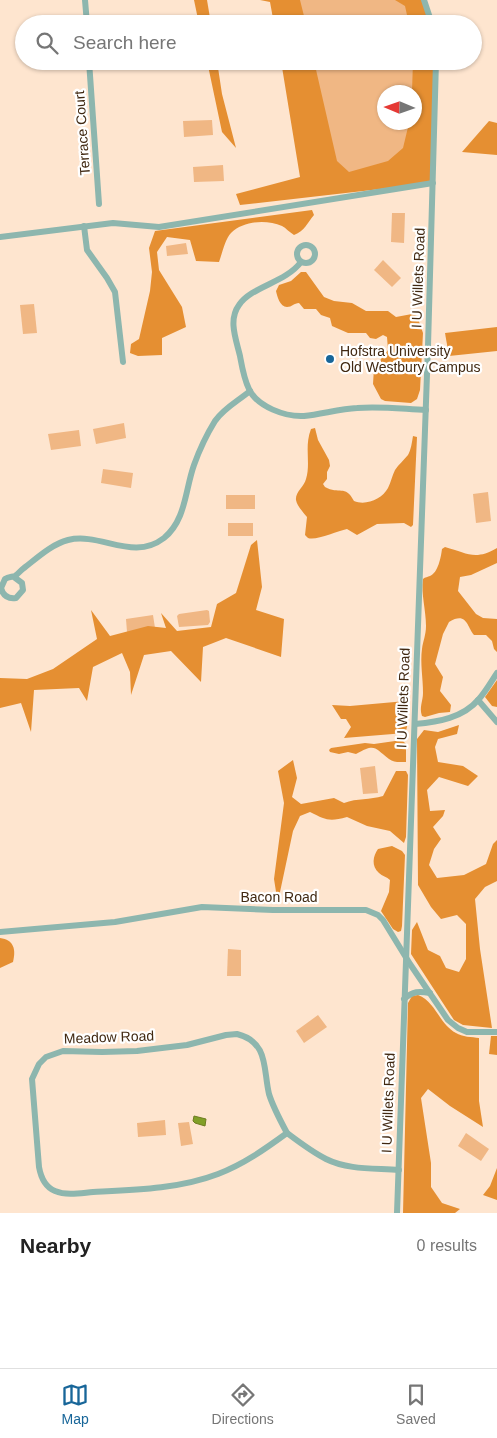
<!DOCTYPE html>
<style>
body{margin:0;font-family:Helvetica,sans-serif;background:#f6f6f6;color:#222}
.compass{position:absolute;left:377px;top:85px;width:45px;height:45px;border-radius:50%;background:#fff;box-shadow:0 1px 4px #0004;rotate:272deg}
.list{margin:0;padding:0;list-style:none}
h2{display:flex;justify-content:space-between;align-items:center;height:65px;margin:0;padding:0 20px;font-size:21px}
h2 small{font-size:16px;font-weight:400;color:#767676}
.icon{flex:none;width:28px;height:28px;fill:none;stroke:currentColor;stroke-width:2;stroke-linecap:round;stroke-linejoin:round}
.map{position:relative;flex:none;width:497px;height:1213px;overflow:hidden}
.search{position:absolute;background:#fff;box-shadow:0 1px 4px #0004;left:15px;right:15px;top:15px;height:55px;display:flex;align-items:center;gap:12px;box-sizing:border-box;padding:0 18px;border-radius:28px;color:#767676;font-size:19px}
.sheet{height:155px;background:#fff}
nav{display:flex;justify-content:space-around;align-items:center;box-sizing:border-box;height:70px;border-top:1px solid #e0e0e0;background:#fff;font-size:14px;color:#767676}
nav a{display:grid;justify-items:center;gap:2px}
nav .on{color:#186699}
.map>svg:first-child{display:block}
.green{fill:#f0b784;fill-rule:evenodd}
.forest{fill:#e58f32}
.water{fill:#819f27;stroke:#6e7c21}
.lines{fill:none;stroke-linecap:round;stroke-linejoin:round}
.minor{stroke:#8db6ae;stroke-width:6}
.poi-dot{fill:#186699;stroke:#fff;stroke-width:2}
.labels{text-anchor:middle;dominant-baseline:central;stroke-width:4.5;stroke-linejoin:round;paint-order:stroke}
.street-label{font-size:14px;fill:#412912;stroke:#fff}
.poi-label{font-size:14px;fill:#412912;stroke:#fff;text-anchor:start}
</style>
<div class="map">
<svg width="497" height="1213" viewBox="0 0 497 1213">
<rect width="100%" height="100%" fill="#fee5cf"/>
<g class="green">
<polygon points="297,0 411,0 416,24 303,24"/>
<path d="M311 61H417L418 121 413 164 335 176ZM384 92H414V122H384Z"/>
<polygon points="212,120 213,135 184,137 183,121"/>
<polygon points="223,165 224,181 194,182 193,167"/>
<polygon points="392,213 405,213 404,243 391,242"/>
<polygon points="186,243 188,254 167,256 166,246"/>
<polygon points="383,260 401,278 392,287 374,270"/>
<polygon points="34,304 37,333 23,334 20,305"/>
<polygon points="124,423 126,438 96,444 93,429"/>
<polygon points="79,430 81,446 51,450 48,434"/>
<polygon points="103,469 133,473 131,488 101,483"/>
<polygon points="488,492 491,521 476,523 473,494"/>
<rect x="226" y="495" width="29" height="14"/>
<rect x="228" y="523" width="25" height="13"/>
<polygon points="207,610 209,611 210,622 208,625 179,627 177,616 179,614"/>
<polygon points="153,615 155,628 127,632 126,619"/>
<polygon points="375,766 378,793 363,794 360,768"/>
<polygon points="228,949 241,950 241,976 227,976"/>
<polygon points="318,1015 327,1027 304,1043 296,1031"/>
<polygon points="165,1120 166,1135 138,1137 137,1123"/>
<polygon points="189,1122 193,1144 181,1146 178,1123"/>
<polygon points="466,1133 489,1149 481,1161 458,1146"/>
</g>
<g class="forest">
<polygon points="194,0 207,0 211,24 199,24"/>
<polygon points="260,0 300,0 306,24 274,24 270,2"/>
<polygon points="395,0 424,0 432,24 409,24 405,6"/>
<polygon points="207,61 217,61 222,94 236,148 222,132"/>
<polygon points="281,61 314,61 337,161 349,172 388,161 403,148 409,123 414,122 414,92 412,92 413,61 436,61 433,183 240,205 236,194 300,177"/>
<polygon points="489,121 497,123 497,155 462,152"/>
<path d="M312 210 314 215C307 223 305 231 294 235 289 232 286 228 282 226 266 219 243 221 231 233 225 239 222 254 219 262L196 261 190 240 167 237 157 252 159 270 182 307 186 327 162 338V355L138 356 130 353 131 344 139 339 150 291 152 272 149 248 155 231Z"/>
<path d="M301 272H306L324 297 334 301 352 303 366 311H388L396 317 412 314 417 316 423 333 420 390 417 399 411 403 385 401 381 399 373 384 374 368 388 350 387 337 383 335 376 339 370 338 366 333H348L332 326 330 318 321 315 316 309H304L299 303C294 303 292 307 287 307 280 307 277 296 276 291L279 285 291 281Z"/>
<polygon points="497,327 497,351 449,356 445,333"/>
<path d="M315 428 318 440 329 460 330 466 327 472V479L323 484 325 487C339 495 345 484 354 501 366 506 382 499 388 488 391 482 392 476 395 470 399 464 404 460 408 455 411 450 412 442 413 436L417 437 413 525 411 527 404 523 377 524 357 535 347 529C337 531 316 541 308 538L305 535 307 517C303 512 297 506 296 500 295 492 304 487 306 479 311 463 304 447 311 429Z"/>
<polygon points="257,540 262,587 256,610 284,619 281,657 226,638 203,647 201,682 171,651 144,655 131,695 130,672 122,653 93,667 87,701 79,688 34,690 31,732 21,703 0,708 0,678 27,679 53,669 97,639 91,610 110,636 148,626 166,628 161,613 177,631 211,627 217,604 236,593 251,545"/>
<path d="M445 547C467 553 475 561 497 548V563L471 575 460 577 458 591 476 614 483 618 497 619V652L494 649 492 641 486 635H474C467 627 467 611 449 622L443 634 435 664 443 677 440 691 451 705 450 712 439 713 425 717 422 716C419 707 423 701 423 693 423 678 420 663 422 649 423 641 426 635 426 626 426 610 421 595 423 579 425 577 428 577 430 576 438 573 441 557 442 549Z"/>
<polygon points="497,680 497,707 492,706 485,697"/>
<path d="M406 701C410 708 409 725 405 733L344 738 351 727 346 719H341L332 705 350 706Z"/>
<polygon points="459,725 457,734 438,739 435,747 438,762 463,766 478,776 468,786 439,777 427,790 430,811 445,810 443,816 433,827 441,839 434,849 429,865 437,878 464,875 486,864 493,844 497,840 497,881 485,887 475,899 480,949 492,1028 463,1025 454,1020 411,954 412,930 417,922 428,950 440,956 446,968 459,972 466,959 466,924 457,915 441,919 431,907 418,885 417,739 424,730 438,732"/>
<path d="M395 741H403L406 744V762C400 762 394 763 389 759 374 748 376 743 356 754L348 752 339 754 330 752 329 750 331 748 365 743 374 744Z"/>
<path d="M293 760 297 778 292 797 301 804 334 798 344 803C357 798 370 800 383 796L396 771H406L408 775 406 837 404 843 390 831 367 826 347 817C329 822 326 820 310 812L300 816 293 831 280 892 277 898 274 879 284 803 278 771Z"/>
<path d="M392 846 402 851 405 855 402 926 401 931 398 932 393 929 381 911 389 892 390 880C387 877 382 876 379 873 371 866 373 856 378 849Z"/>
<path d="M0 938C14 940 16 949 13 962L0 968Z"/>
<path d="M418 995C436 1002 439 1024 456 1033 462 1037 472 1037 479 1038V1101L483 1127 450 1106 428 1089 421 1098 431 1163V1187L442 1203 460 1209 455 1213H403L408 1003 412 996Z"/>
<polygon points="491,1036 497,1036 497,1055 489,1054"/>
<polygon points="497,1168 497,1200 483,1195 490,1186"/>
</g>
<polygon class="water" points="194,1116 206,1119 205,1126 195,1123 193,1121"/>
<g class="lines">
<g class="minor">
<polyline points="85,0 87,24"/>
<polyline points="424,0 432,24"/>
<polyline points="89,61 99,204"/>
<polyline points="84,226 87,250 107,278 115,292 123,362"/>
<polyline points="0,237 113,223 159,227 433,183"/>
<circle cx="306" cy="254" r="9"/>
<path d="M301 262C285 283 252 286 239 305 228 320 236 339 240 356 242 367 244 379 249 389 257 407 286 417 304 416 322 414 340 409 357 408 380 406 403 409 426 410"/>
<path d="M14 577 22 583 23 590 16 598C8 599 3 596 1 588L5 579C8 577 12 577 15 576 18 574 21 570 24 568 37 558 52 544 68 540 101 532 133 562 164 538 186 520 185 490 194 465 199 451 207 434 215 421 224 408 238 401 250 391"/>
<polyline points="478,700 497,722"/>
<path d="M415 724C438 722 463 718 479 699 486 691 491 682 497 673"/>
<polyline points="0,932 115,922 202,907 273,910 366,910 378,915 383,920 410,964 448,1020 458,1028 467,1032 497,1032"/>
<path d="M404 999C413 991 419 991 430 993"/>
<path d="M237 1034C269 1042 263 1069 269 1094 273 1107 280 1120 287 1133 265 1149 244 1164 218 1174 179 1189 134 1190 93 1192 81 1193 67 1196 55 1191 45 1187 41 1178 39 1167L32 1079 39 1064 46 1057 63 1051 102 1052 137 1051 187 1045 226 1035Z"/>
<path d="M287 1133C299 1142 312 1152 326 1159 348 1170 374 1168 399 1170"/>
<polyline points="397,1213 428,346 436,61"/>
</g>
</g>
<circle class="poi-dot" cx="330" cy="359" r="5"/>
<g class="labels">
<g class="street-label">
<text transform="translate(82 133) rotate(-94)">Terrace Court</text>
<text transform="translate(418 278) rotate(-88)">I U Willets Road</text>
<text transform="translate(403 698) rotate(-88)">I U Willets Road</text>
<text x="279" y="897">Bacon Road</text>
<text transform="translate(109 1037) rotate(-2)">Meadow Road</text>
<text transform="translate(388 1103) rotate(-88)">I U Willets Road</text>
</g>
<g class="poi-label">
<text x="340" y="351">Hofstra University<tspan x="340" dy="16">Old Westbury Campus</tspan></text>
</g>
</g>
</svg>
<svg class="compass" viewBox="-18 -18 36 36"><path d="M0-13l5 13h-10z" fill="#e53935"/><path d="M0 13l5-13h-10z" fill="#767676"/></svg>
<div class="search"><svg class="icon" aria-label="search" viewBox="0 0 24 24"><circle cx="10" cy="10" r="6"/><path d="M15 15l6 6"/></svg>Search here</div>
</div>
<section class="sheet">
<h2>Nearby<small>0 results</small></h2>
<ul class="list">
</ul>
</section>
<nav>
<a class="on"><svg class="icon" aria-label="map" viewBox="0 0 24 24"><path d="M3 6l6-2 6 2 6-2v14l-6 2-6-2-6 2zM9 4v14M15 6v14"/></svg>Map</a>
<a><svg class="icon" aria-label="directions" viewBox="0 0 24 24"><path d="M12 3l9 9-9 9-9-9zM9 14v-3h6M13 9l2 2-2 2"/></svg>Directions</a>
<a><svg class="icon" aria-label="saved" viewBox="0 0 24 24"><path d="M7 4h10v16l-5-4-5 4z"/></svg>Saved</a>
</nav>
